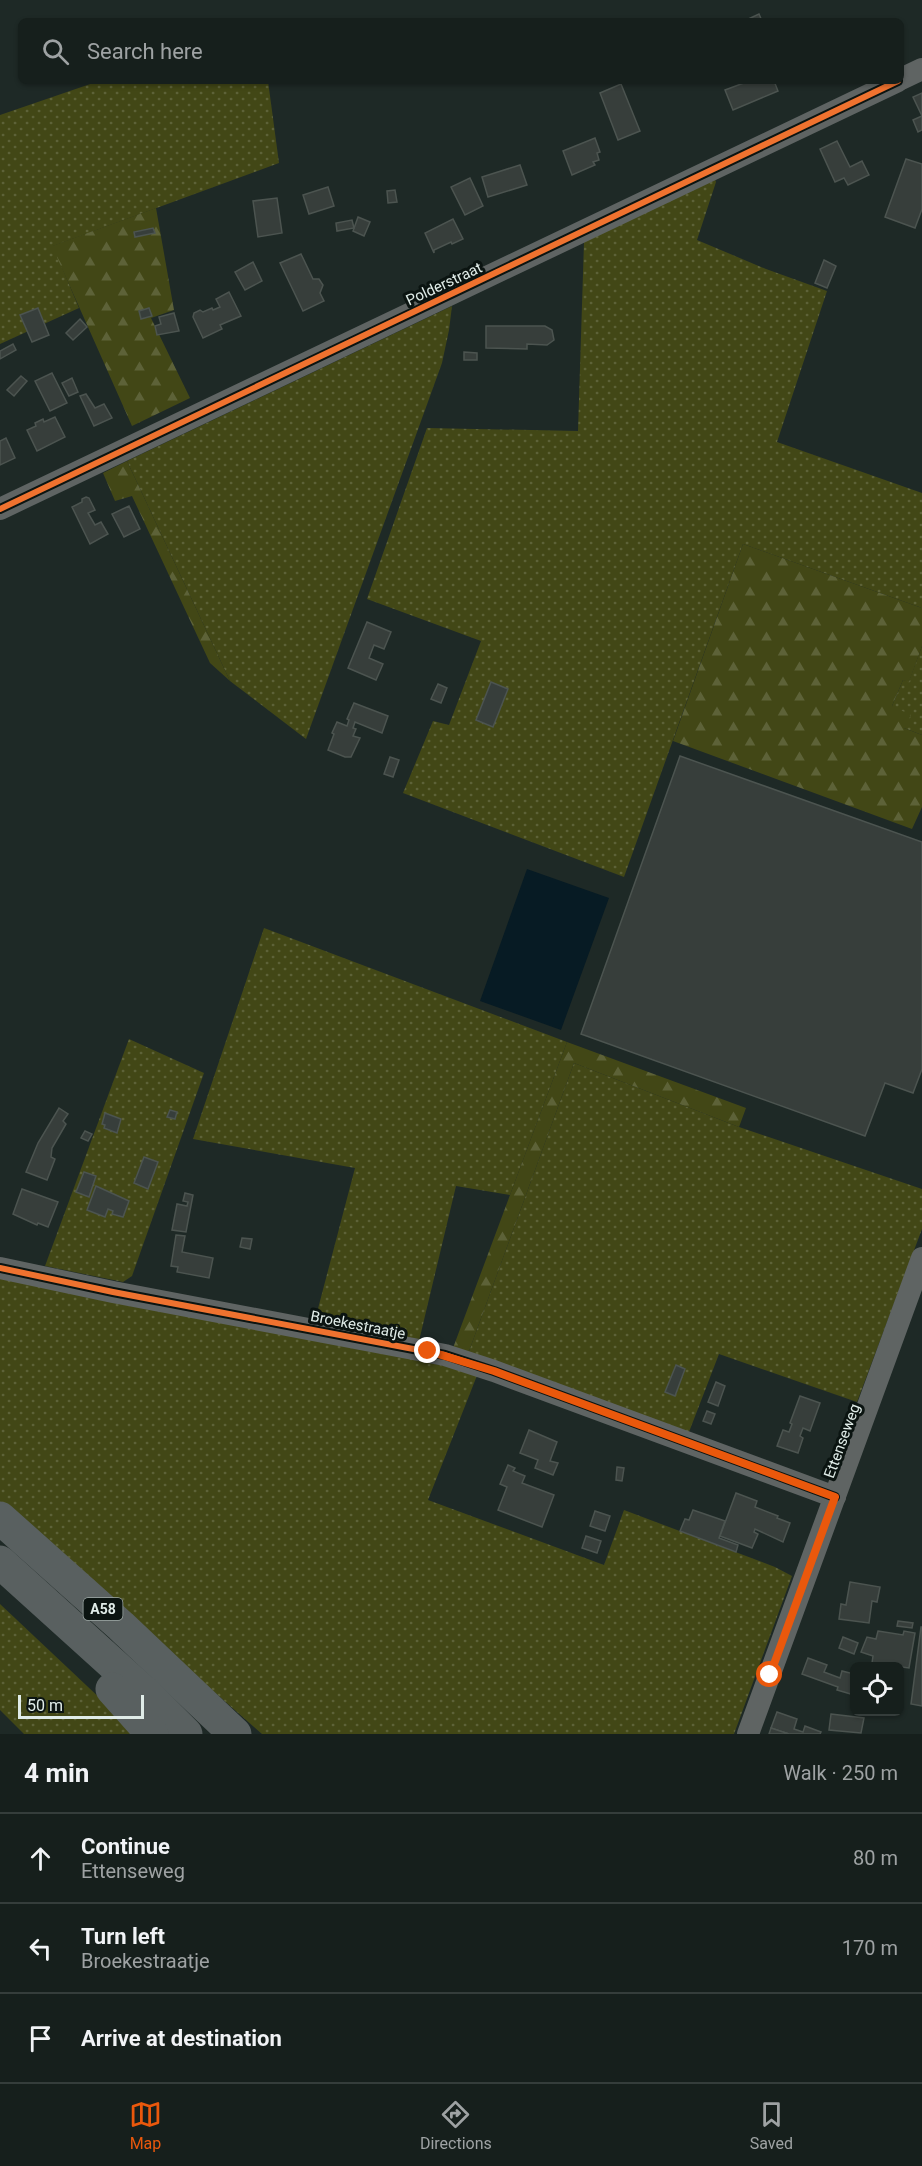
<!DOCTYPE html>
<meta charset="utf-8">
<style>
body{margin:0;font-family:Roboto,sans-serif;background:#232c29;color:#f1f3f6}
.controls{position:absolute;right:18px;bottom:18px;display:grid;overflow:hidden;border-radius:9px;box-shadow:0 2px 4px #0004}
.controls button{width:54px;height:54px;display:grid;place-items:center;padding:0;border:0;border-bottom:2px solid #353d3b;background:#161f1c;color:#f1f3f6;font:30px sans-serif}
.scale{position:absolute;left:18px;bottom:15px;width:126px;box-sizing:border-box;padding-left:6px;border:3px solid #e0ece8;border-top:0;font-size:16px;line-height:21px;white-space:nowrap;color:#e0ece8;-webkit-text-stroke:4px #0b1411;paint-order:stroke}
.stop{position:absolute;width:18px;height:18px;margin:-14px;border:4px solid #ea580c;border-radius:50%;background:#fff}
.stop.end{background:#ea580c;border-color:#fff;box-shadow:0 2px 6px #0008}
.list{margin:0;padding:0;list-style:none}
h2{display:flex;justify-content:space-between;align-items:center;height:78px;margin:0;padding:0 24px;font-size:26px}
h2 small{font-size:20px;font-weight:400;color:#9ea2a3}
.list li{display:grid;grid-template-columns:39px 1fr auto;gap:18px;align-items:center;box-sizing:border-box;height:90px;padding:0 24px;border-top:2px solid #353d3b}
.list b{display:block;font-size:22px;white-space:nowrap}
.list p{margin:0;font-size:20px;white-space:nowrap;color:#9ea2a3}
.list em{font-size:20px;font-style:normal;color:#9ea2a3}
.icon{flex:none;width:33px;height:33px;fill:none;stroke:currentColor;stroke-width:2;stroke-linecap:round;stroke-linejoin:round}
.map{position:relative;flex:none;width:922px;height:1734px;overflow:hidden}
.search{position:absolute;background:#161f1c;box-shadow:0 2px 4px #0004;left:18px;right:18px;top:18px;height:66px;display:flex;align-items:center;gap:15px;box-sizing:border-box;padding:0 21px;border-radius:9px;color:#9ea2a3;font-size:22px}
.sheet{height:348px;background:#161f1c}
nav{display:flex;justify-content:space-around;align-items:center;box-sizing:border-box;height:84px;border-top:2px solid #353d3b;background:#161f1c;font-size:16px;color:#9ea2a3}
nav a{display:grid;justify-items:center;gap:3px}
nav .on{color:#ea580c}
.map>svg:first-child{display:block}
.grass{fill:url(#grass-dots)}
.forest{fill:url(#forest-firs)}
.water{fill:#071b24}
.building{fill:#373e3b;stroke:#4c5450;stroke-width:1.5}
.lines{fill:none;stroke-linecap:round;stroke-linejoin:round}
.minor{stroke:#5f6463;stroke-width:22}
.highway{stroke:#596060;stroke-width:33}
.cycleway-casing{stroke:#0b1411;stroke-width:10}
.cycleway{stroke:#ef722f;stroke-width:6}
.route{stroke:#ea580c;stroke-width:8}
.labels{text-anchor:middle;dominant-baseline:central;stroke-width:6;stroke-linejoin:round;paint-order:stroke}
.shield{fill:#0b1411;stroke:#a0aba8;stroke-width:1.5}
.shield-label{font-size:14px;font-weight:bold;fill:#e0ece8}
.street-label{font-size:15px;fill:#e0ece8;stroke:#0b1411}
</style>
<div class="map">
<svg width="922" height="1734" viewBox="0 0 922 1734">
<defs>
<pattern id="grass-dots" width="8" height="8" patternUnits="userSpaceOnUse" patternTransform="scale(1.5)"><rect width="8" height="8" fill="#424716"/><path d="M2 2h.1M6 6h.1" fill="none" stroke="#5d6238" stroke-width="1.8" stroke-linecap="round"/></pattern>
<pattern id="forest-firs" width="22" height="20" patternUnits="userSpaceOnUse" patternTransform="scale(1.5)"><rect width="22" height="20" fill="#424716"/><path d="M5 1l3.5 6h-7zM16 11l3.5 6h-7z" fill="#5d6238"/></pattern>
</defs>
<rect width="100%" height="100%" fill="#1e2926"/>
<g class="grass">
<polygon points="99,81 268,81 279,163 53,246 79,308 0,344 0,115"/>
<polygon points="715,179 716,182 697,240 766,269 827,291 777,442 922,493 922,608 743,544 624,877 403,793 433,721 449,725 481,641 367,599 427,428 578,431 584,242"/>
<polygon points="452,306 449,330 442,363 306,739 230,681 127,461"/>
<polygon points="922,646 922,735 904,728 892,706 903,680 909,681"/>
<polygon points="264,928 567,1042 510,1195 456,1186 419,1341 315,1320 355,1168 193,1139"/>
<polygon points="129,1039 204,1073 132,1276 123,1282 45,1266"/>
<polygon points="574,1063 739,1127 922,1189 922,1229 857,1402 719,1354 689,1432 468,1354"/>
<polygon points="0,1273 478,1373 428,1500 604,1565 624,1510 775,1567 792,1576 734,1734 262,1734 0,1503"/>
<polygon points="0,1604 104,1702 134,1734 24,1734 0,1710"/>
</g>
<g class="forest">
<polygon points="156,208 174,310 151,318 190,398 132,426 52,246"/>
<polygon points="127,461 230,681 210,663 132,496 115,501 103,473"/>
<polygon points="743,544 922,608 922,646 909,682 903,680 892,706 911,715 904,728 922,735 922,807 912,829 673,741"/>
<polygon points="567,1042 746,1108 739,1127 574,1063 468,1354 453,1348"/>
</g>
<polygon class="water" points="527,869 609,898 561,1030 480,1001"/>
<g class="building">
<polygon points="759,14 762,21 744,21"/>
<polygon points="749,81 774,81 778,91 733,110 725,90"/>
<polygon points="621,84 640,131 618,140 600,93"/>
<polygon points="922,93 922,130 918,132 913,120 922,116 913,97"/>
<polygon points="595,138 600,152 597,153 599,160 593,162 595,165 572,175 563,151"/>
<polygon points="837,141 850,167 862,161 869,175 848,185 844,178 835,182 820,149"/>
<polygon points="906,159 922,164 922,209 915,228 885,217"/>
<polygon points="520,165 527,185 488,197 482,177"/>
<polygon points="470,178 483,206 465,215 451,187"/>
<polygon points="328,187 334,206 309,214 303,195"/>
<polygon points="395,190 397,202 388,203 387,191"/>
<polygon points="277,198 282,233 258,237 253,201"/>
<polygon points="358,217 370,222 364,236 353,231"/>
<polygon points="453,219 463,239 452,244 451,242 434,250 434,253 425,233"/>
<polygon points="352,220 354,228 337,231 336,223"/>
<polygon points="153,228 155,233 135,237 134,232"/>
<polygon points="301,254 313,279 319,279 323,285 320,293 324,301 303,311 280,263"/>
<polygon points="824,260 836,266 827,288 815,283"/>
<polygon points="253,262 262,281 245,290 235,272"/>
<polygon points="229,292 241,316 220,325 222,329 203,338 193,317 194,313 200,310 203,312 212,308 213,310 220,307 216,299"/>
<polygon points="38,308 49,335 32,342 20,315"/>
<polygon points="149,308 152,316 141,319 139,311"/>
<polygon points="174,313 179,331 157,335 155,326 161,324 159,317"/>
<polygon points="80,319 87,327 73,340 66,333"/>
<polygon points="486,326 545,326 552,330 554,340 547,345 527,344 527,349 486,348"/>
<polygon points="13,344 16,350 0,359 0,351"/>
<polygon points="464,352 477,353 477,360 464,360"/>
<polygon points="52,373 67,403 50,411 35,381"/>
<polygon points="21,376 27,381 14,396 7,390"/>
<polygon points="72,378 78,392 69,396 62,383"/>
<polygon points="86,394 95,408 104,404 112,418 94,426 80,396"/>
<polygon points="55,417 65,437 37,451 27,430 36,426 35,423 43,419 44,422"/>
<polygon points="6,438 15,458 0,465 0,441"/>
<polygon points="86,497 89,498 95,510 88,513 95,525 101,522 108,534 90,544 72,507 82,502 82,499"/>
<polygon points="129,506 140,529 124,537 112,514"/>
<polygon points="367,622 391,632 384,649 374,645 369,658 383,664 376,680 348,668"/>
<polygon points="491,682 508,689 493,727 476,720"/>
<polygon points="438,684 447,688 441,703 431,699"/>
<polygon points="354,703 388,716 382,733 355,722 353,728 356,729 353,736 360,738 351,757 345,757 328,750 334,734 332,733 337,722 347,726 349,720 347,719"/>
<polygon points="680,756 922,842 922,1069 913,1093 885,1083 865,1136 581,1034"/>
<polygon points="390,757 399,760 393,777 384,774"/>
<polygon points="59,1108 68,1114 63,1121 66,1124 52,1148 51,1157 55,1159 47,1180 26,1172 38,1143"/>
<polygon points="170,1110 177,1112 175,1119 167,1117"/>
<polygon points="105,1113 121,1119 117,1133 104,1128 105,1125 102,1124"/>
<polygon points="85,1131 92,1134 88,1141 81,1138"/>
<polygon points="144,1157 158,1162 148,1189 134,1183"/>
<polygon points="84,1172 96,1176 89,1197 76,1192"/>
<polygon points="96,1186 129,1201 123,1217 112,1214 113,1211 108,1209 105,1217 87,1210"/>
<polygon points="22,1189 58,1202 48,1227 38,1223 37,1225 13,1214"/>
<polygon points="185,1193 193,1195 186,1232 172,1230 177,1204 187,1206 188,1202 183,1201"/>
<polygon points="176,1235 185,1236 182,1252 213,1258 209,1278 177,1272 178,1267 171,1266"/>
<polygon points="242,1238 252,1239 250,1249 240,1247"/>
<polygon points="676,1365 685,1369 675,1396 665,1392"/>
<polygon points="716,1382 725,1386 718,1406 708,1402"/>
<polygon points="800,1396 820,1403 810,1431 803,1428 800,1436 803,1438 798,1453 777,1446 783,1430 789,1432 792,1424 790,1423"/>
<polygon points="707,1411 715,1414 711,1424 703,1421"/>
<polygon points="529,1430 557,1442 550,1461 558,1463 553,1475 535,1468 538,1460 520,1453"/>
<polygon points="508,1465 515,1468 513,1471 525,1476 522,1483 554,1495 542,1527 498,1510 507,1487 500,1484"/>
<polygon points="617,1467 624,1468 622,1481 616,1480"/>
<polygon points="736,1493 757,1501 755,1507 778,1516 777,1518 790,1523 783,1542 755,1529 754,1532 758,1534 752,1548 720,1536"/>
<polygon points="693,1510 725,1521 719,1538 738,1545 736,1552 680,1531 685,1519 689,1520"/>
<polygon points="595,1511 610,1516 605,1531 590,1526"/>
<polygon points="586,1536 601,1541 597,1553 582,1548"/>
<polygon points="850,1582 880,1587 877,1602 872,1601 869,1623 839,1619 841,1604 846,1605"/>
<polygon points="898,1621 913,1623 912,1628 897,1626"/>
<polygon points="921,1627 922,1627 922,1706 911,1704"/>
<polygon points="878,1631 903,1635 904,1631 915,1633 909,1668 872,1663 873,1656 861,1652 867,1637 876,1639"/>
<polygon points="843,1637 858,1643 854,1654 839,1648"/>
<polygon points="808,1658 827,1665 824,1672 840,1678 842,1671 854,1674 854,1695 837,1690 838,1687 802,1674"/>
<polygon points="777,1712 797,1719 794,1729 803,1732 805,1726 821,1732 820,1734 789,1734 771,1728"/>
<polygon points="831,1714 864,1718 861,1733 829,1730"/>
<polygon points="771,1728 789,1734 769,1734"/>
</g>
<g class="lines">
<g class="minor">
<polyline points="901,79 922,69"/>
<polyline points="0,509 898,81"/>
<polyline points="0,1268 113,1292 445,1355 494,1371 835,1497"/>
<polyline points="748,1734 922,1258"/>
</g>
<g class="highway">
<polyline points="0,1518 121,1626 235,1734"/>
<polyline points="0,1562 146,1694 186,1734"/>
<polyline points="112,1689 152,1734"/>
</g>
<g class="cycleway-casing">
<g id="cycleway">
<polyline points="0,509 898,81"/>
<polyline points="0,1268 113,1292 445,1355 494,1371 835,1497"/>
</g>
</g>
<use href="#cycleway" class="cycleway"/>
</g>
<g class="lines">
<polyline class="route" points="428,1351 494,1371 835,1497 770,1675"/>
</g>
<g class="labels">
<rect class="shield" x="83.5" y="1598" width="39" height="22" rx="4.5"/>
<g class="shield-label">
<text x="103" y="1609">A58</text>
</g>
<g class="street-label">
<text transform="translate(444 284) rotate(-25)">Polderstraat</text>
<text transform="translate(358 1325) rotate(11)">Broekestraatje</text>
<text transform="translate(842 1441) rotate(-70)">Ettenseweg</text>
</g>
</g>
</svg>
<div class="controls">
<button><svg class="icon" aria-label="locate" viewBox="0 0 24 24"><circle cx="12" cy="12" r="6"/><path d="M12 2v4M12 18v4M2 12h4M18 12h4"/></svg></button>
</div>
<div class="scale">50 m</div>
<div class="stop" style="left:770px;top:1675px"></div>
<div class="stop end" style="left:428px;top:1351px"></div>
<div class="search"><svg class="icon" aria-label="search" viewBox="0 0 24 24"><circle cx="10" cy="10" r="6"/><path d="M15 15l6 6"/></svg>Search here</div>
</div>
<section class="sheet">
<h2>4 min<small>Walk · 250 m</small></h2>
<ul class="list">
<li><svg class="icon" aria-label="ahead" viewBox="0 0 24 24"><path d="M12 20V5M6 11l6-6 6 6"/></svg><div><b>Continue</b><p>Ettenseweg</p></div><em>80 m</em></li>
<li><svg class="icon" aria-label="left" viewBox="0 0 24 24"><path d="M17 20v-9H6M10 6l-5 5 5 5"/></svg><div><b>Turn left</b><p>Broekestraatje</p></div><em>170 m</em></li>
<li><svg class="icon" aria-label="arrive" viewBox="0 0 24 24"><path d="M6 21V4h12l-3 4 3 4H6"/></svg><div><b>Arrive at destination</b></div></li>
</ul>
</section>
<nav>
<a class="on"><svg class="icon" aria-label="map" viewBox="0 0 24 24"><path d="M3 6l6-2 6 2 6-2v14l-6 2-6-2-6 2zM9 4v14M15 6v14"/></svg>Map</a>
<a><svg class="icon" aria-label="directions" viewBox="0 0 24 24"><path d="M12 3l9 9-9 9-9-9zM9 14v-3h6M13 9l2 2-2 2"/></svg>Directions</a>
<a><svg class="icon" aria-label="saved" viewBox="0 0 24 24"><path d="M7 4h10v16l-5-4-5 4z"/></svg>Saved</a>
</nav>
